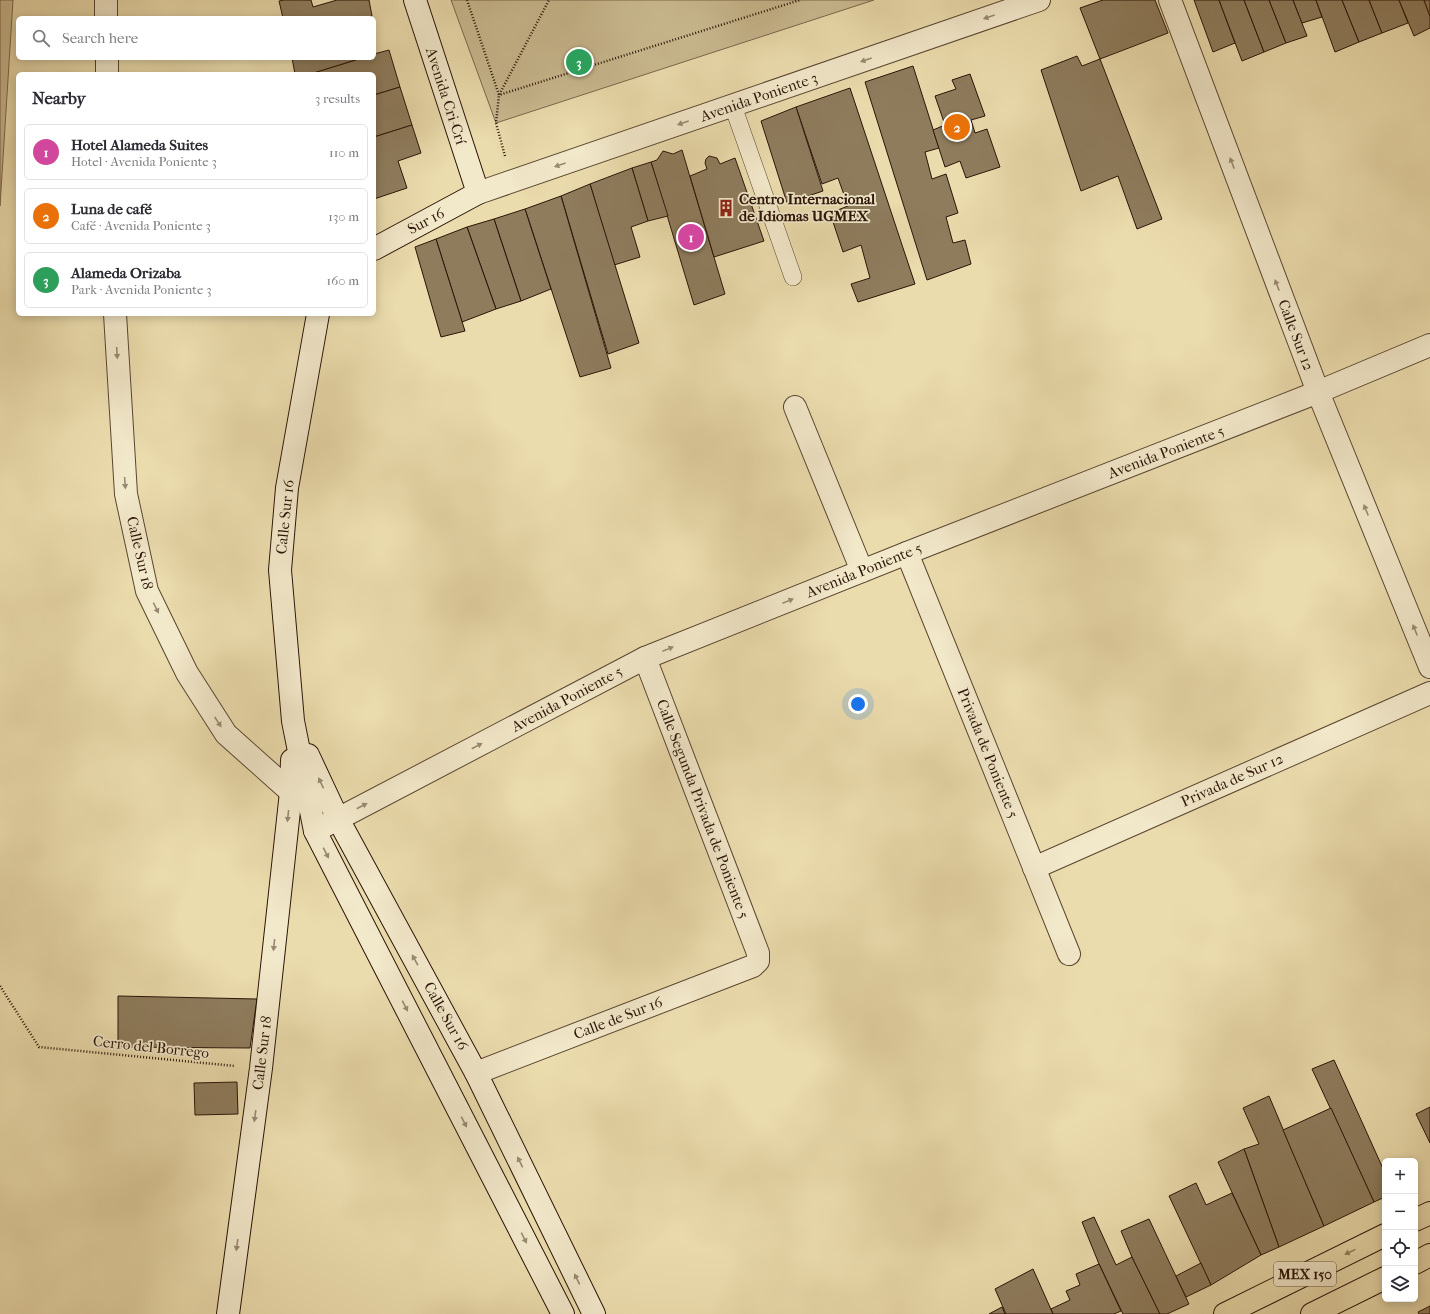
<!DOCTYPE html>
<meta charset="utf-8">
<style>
body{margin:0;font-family:"IM FELL French Canon",serif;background:#f2f2f3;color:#2b2b33}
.controls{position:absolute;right:12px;bottom:12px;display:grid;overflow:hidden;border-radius:6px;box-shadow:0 2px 10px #0003}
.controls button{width:36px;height:36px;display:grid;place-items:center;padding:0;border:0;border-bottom:1px solid #e1e1e2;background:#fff;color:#2b2b33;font:20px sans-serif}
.you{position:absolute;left:858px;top:704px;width:14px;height:14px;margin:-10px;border:3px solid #fff;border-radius:50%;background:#1a73e8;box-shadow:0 0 0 6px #1a73e833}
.badge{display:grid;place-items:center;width:26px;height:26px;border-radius:50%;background:#0b8043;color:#fff;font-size:13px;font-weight:700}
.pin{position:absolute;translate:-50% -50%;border:2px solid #fff;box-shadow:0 1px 4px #0006}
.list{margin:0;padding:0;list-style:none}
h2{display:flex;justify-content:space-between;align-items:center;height:52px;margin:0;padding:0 16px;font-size:17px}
h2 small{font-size:13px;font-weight:400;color:#7c7c81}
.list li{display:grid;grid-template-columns:26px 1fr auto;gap:12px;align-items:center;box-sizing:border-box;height:56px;margin:0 8px 8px;padding:0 8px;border:1px solid #e1e1e2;border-radius:6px}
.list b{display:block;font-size:15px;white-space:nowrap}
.list p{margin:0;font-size:13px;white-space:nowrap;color:#7c7c81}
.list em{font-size:13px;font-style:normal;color:#7c7c81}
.icon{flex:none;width:22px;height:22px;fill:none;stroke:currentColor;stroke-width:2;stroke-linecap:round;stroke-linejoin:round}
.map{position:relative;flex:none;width:1430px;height:1314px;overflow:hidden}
.search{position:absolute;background:#fff;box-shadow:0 2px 10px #0003;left:16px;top:16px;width:360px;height:44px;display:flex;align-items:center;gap:10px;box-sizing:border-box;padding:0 14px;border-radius:6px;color:#7c7c81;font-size:15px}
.panel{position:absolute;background:#fff;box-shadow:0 2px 10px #0003;left:16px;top:72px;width:360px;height:244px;border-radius:6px}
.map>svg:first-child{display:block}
.green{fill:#caba91;stroke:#7a674c}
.building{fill:#8e7c5d;stroke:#2a1407}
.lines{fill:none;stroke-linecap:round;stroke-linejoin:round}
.lane-casing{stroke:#5a4630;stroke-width:18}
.street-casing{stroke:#5a4630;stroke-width:24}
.secondary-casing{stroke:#2a1407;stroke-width:24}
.primary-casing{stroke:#2a1407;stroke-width:24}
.path{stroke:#2a1407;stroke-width:2.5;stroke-dasharray:1 2;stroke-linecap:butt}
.lane{stroke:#f2e8ca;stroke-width:17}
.street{stroke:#f2e8ca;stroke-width:22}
.secondary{stroke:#f2e8ca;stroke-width:22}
.primary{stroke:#ebdcad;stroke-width:22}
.oneway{fill:#988972}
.oneway2{fill:#948262}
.labels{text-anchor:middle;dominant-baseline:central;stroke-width:3.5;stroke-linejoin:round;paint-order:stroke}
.shield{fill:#f2e8ca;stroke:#665442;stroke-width:1}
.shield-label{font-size:14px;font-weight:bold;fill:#2a1407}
.street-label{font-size:15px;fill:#2a1407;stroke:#f2e8ca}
.poi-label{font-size:15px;font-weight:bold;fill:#2a1407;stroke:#f2e8ca;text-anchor:start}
</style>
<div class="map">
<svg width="1430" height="1314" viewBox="0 0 1430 1314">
<rect width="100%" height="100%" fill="#ebdcad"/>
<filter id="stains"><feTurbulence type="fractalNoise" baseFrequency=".005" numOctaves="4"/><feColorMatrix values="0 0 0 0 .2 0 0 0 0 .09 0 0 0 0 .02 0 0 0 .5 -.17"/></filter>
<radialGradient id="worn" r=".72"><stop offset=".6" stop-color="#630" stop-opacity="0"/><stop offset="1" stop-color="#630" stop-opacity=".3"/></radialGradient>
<g class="green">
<polygon points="0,0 13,0 0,206"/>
<polygon points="451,0 874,0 496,123"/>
</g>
<g class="building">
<polygon points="284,0 311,0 313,7 337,0 369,0 372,16 365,18 283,18 279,1"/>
<polygon points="1103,0 1155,0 1168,33 1100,59 1080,8"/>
<polygon points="1194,0 1219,0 1235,43 1213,52"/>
<polygon points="1219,0 1244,0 1264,52 1242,61"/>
<polygon points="1244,0 1269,0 1286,43 1264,52"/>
<polygon points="1269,0 1293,0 1307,36 1286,43"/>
<polygon points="1293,0 1316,0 1322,17 1302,23"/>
<polygon points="1316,0 1342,0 1359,42 1335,52"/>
<polygon points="1342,0 1369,0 1382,33 1359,42"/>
<polygon points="1369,0 1399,0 1408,23 1382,33"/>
<polygon points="1399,0 1424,0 1430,16 1430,28 1414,36"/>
<polygon points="1424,0 1430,0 1430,16"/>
<polygon points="389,50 400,87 374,95 374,74 310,74 362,58 374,58 374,54"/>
<polygon points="1077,56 1082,66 1100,59 1162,219 1137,229 1118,176 1081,191 1041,70"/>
<polygon points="292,58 362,58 310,74 295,74"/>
<polygon points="913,66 939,148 925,152 932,179 946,174 958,213 946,217 953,243 965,240 971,264 927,280 865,82"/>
<polygon points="970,74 985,116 971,120 975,133 987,129 1000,167 966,178 960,161 945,167 933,130 945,125 935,96 956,89 952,80"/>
<polygon points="400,87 412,125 374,137 374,95"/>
<polygon points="850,88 915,284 858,302 851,284 870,278 861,245 843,252 830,213 848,206 838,178 822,184 796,107"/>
<polygon points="796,107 823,191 787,203 761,121"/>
<polygon points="412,125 421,153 398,161 407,188 374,199 374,137"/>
<polygon points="682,150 725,294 694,305 651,162 657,160 663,151 673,154"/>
<polygon points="709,156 717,158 720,164 735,158 764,241 714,257 690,176 707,169 705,163 706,159"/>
<polygon points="651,162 668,216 648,221 632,168"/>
<polygon points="632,168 648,221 631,227 640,257 614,265 590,184"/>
<polygon points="590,184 639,343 608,354 561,196"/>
<polygon points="561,196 611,368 580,377 525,209"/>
<polygon points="525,209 551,289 521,301 494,219"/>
<polygon points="494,219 521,301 496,309 467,227"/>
<polygon points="467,227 496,309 462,322 436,239"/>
<polygon points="436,239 465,331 441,337 415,247"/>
<polygon points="118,996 257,999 250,1048 118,1047"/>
<polygon points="1334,1060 1385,1173 1385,1197 1374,1202 1312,1069"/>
<polygon points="237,1082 238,1114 195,1115 194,1083"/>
<polygon points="1269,1096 1324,1226 1279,1247 1244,1149 1259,1144 1243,1108"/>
<polygon points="1430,1107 1430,1143 1416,1114"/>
<polygon points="1331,1108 1374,1202 1324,1226 1283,1130"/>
<polygon points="1244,1149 1279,1247 1261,1255 1218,1162"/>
<polygon points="1196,1183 1206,1205 1232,1193 1261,1255 1211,1285 1169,1196"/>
<polygon points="1094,1217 1116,1265 1132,1257 1160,1314 1123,1314 1099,1264 1082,1222"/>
<polygon points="1149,1219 1189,1304 1167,1314 1160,1314 1132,1257 1121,1231"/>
<polygon points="1201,1263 1211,1285 1186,1297 1176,1276"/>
<polygon points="1099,1264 1121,1311 1114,1314 1053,1314 1051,1309 1070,1300 1066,1291 1080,1285 1076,1274"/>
<polygon points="1033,1269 1053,1314 1006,1314 995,1289"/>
<polygon points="1430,1306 1430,1314 1419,1314 1418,1312"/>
<polygon points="1002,1307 1005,1314 989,1314"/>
</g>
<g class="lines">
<g class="lane-casing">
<polyline id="lane" points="733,106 793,277"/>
</g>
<g class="street-casing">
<g id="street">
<polyline points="106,0 106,18"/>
<polyline points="1170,0 1318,392 1430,667"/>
<polyline points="107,58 107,74"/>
<polyline points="478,193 1039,0"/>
<polyline points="115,314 126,494 147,591 187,673 226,734 291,792"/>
<polyline points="795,407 862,571"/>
<polyline points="907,553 1069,954"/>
<polyline points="315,831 645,658 907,553 1318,392 1430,345"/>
<polyline points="1034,868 1430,693"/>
<polyline points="476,1073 753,966 758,961 758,953 645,658"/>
</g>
</g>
<g class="secondary-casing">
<g id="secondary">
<polyline points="374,249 478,193 415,0"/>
<polyline points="318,314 287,488 280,570 293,721 315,831 563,1314"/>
<polyline points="308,755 338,819 476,1073 594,1314"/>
<polyline points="228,1314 261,1068 291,792 292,760"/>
</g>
</g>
<g class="primary-casing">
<g id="primary">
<polyline points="1415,1220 1430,1213"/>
<polyline points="1415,1263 1430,1255"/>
<polyline points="1225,1314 1385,1235"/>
<polyline points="1312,1314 1385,1278"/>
</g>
</g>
<g class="path">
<polyline points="467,0 499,95 800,0"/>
<polyline points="505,156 496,123 499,95 549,0"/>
<polyline points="0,986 39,1047 235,1066"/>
</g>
<use href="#lane" class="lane"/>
<use href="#street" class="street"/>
<use href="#secondary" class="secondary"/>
<use href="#primary" class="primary"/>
</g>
<defs><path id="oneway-solid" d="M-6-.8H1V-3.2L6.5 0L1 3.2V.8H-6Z"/></defs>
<g class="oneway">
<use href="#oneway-solid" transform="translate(989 17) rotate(161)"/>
<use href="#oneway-solid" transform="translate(866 60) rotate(161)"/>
<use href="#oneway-solid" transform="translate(683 123) rotate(161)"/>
<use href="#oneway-solid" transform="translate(1232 163) rotate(-111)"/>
<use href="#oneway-solid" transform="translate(560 165) rotate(161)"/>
<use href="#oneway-solid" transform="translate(1277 285) rotate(-111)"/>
<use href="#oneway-solid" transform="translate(117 353) rotate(87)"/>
<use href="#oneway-solid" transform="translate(125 483) rotate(86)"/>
<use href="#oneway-solid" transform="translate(1366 510) rotate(-112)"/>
<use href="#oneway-solid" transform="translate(788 601) rotate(-22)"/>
<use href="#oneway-solid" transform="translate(156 608) rotate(64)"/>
<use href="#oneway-solid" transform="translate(1415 630) rotate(-112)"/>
<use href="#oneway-solid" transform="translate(668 649) rotate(-22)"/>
<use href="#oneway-solid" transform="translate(218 722) rotate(57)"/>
<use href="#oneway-solid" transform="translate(477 746) rotate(-28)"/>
<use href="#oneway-solid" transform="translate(321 783) rotate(-115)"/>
<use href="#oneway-solid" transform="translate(362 806) rotate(-28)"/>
<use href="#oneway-solid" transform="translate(288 816) rotate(96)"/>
<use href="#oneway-solid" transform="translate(326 853) rotate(63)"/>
<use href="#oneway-solid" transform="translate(274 945) rotate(96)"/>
<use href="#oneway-solid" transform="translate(415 960) rotate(-119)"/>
<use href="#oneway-solid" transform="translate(405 1006) rotate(63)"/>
<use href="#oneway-solid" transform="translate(255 1116) rotate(98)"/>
<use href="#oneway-solid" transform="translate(464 1122) rotate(63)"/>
<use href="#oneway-solid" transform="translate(520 1162) rotate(-116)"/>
<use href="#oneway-solid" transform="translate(524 1238) rotate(63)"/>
<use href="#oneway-solid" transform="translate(237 1245) rotate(98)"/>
<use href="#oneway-solid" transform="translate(577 1279) rotate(-116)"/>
</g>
<use class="oneway2" href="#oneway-solid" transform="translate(1350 1252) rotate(154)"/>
<defs>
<g id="building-bare" transform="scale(1.38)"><path d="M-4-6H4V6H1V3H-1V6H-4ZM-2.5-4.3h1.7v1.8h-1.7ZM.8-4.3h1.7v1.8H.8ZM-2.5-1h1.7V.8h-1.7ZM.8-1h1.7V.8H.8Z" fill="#8f2418" stroke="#f2e8ca" stroke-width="2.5" paint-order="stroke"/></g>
</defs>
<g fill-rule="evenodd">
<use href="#building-bare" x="726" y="208"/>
</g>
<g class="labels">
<rect class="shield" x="1274" y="1262" width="62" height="24" rx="3"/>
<g class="shield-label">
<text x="1305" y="1274">MEX 150</text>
</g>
<g class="street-label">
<text transform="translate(446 96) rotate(72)">Avenida Cri-Crí</text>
<text transform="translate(759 97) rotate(-19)">Avenida Poniente 3</text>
<text transform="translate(426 221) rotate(-28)">Sur 16</text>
<text transform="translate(1296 335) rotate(69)">Calle Sur 12</text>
<text transform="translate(1166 452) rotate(-21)">Avenida Poniente 5</text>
<text transform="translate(285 517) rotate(-84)">Calle Sur 16</text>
<text transform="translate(140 553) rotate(77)">Calle Sur 18</text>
<text transform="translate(864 570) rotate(-22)">Avenida Poniente 5</text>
<text transform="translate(567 699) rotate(-28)">Avenida Poniente 5</text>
<text transform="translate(988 753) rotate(68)">Privada de Poniente 5</text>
<text transform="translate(1232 780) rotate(-24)">Privada de Sur 12</text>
<text transform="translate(703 809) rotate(69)">Calle Segunda Privada de Poniente 5</text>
<text transform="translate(446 1016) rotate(61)">Calle Sur 16</text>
<text transform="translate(618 1018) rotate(-21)">Calle de Sur 16</text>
<text transform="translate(151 1047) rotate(6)">Cerro del Borrego</text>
<text transform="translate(262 1053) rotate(-83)">Calle Sur 18</text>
</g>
<g class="poi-label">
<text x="739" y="199">Centro Internacional<tspan x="739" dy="17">de Idiomas UGMEX</tspan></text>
</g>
</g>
<rect width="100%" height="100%" filter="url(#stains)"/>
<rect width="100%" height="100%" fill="url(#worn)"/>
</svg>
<div class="controls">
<button>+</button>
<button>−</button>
<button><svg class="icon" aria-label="locate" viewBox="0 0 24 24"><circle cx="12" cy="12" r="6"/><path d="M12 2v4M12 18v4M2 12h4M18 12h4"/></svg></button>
<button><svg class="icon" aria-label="layers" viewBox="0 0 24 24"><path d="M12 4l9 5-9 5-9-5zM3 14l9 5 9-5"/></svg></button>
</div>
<div class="you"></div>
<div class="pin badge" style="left:691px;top:237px;background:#d1479c">1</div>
<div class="pin badge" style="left:957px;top:127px;background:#e8710a">2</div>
<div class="pin badge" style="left:579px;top:62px;background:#2e9e5b">3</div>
<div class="search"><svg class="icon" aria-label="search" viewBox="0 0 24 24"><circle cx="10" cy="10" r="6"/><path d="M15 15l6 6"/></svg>Search here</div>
<section class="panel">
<h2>Nearby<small>3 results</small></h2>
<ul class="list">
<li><span class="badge" style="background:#d1479c">1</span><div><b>Hotel Alameda Suites</b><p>Hotel · Avenida Poniente 3</p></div><em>110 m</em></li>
<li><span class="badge" style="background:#e8710a">2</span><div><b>Luna de café</b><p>Café · Avenida Poniente 3</p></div><em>130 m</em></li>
<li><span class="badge" style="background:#2e9e5b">3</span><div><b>Alameda Orizaba</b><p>Park · Avenida Poniente 3</p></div><em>160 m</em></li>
</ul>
</section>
</div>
